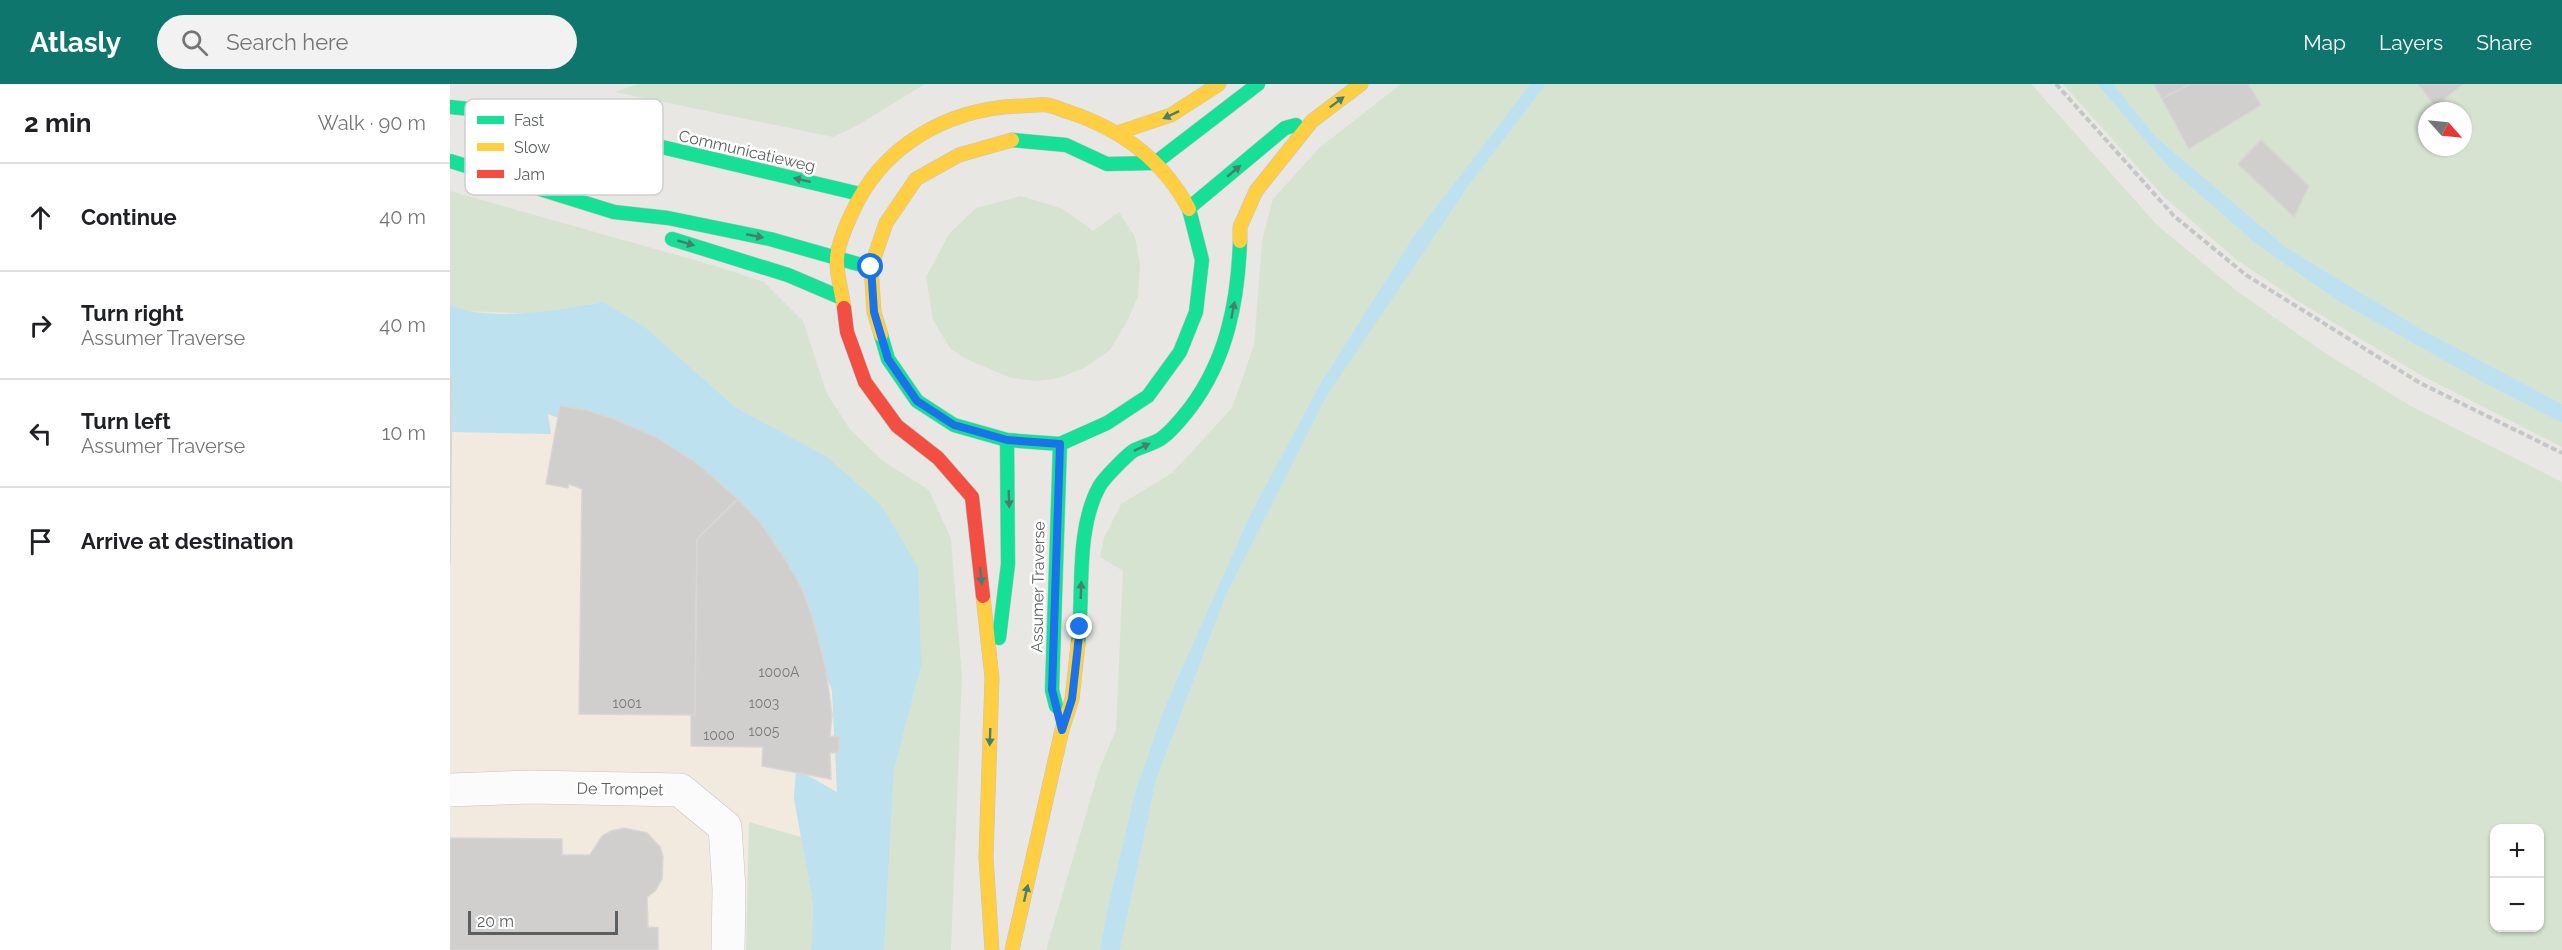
<!DOCTYPE html>
<meta charset="utf-8">
<style>
body{margin:0;font-family:Raleway,sans-serif;background:#f2f2f2;color:#202124}
.controls{position:absolute;right:18px;bottom:18px;display:grid;overflow:hidden;border-radius:12px;box-shadow:0 2px 4px #0004}
.controls button{width:54px;height:54px;display:grid;place-items:center;padding:0;border:0;border-bottom:2px solid #e0e0e0;background:#fff;color:#202124;font:30px sans-serif}
.compass{position:absolute;left:1968px;top:18px;width:54px;height:54px;border-radius:50%;background:#fff;box-shadow:0 2px 4px #0004;rotate:117deg}
.scale{position:absolute;left:18px;bottom:15px;width:150px;box-sizing:border-box;padding-left:6px;border:3px solid #5b5f61;border-top:0;font-size:16px;line-height:21px;white-space:nowrap;color:#5b5f61;-webkit-text-stroke:4px #fff;paint-order:stroke}
.stop{position:absolute;width:18px;height:18px;margin:-14px;border:4px solid #1a73e8;border-radius:50%;background:#fff}
.stop.end{background:#1a73e8;border-color:#fff;box-shadow:0 2px 6px #0008}
.list{margin:0;padding:0;list-style:none}
h2{display:flex;justify-content:space-between;align-items:center;height:78px;margin:0;padding:0 24px;font-size:26px}
h2 small{font-size:20px;font-weight:400;color:#757577}
.list li{display:grid;grid-template-columns:39px 1fr auto;gap:18px;align-items:center;box-sizing:border-box;height:108px;padding:0 24px;border-top:2px solid #e0e0e0}
.list b{display:block;font-size:22px;white-space:nowrap}
.list p{margin:0;font-size:20px;white-space:nowrap;color:#757577}
.list em{font-size:20px;font-style:normal;color:#757577}
.icon{flex:none;width:33px;height:33px;fill:none;stroke:currentColor;stroke-width:2;stroke-linecap:round;stroke-linejoin:round}
.map{position:relative;flex:none;width:2112px;height:866px;overflow:hidden}
header{display:flex;align-items:center;gap:36px;box-sizing:border-box;height:84px;padding:0 30px;background:#0f766e;color:#fff}
header strong{font-size:28px}
nav{display:flex;gap:33px;margin-inline-start:auto;font-size:21px}
.search{width:420px;height:54px;background:#f2f2f2;display:flex;align-items:center;gap:15px;box-sizing:border-box;padding:0 21px;border-radius:33px;color:#757577;font-size:22px}
main{display:flex}
aside{flex:1;background:#fff}
.map>svg:first-child{display:block}
.commercial{fill:#f2eade}
.green{fill:#d6e3d1;fill-rule:evenodd}
.water{fill:#bde1ee}
.building{fill:#d1cfcd;stroke:#d8d6d4;stroke-width:1.5}
.lines{fill:none;stroke-linecap:round;stroke-linejoin:round}
.street-casing{stroke:#c5c5c5;stroke-width:34}
.fast-casing{stroke:#c3c4c4;stroke-width:15}
.slow-casing{stroke:#c3c4c4;stroke-width:15}
.jam-casing{stroke:#c3c4c4;stroke-width:15}
.path{stroke:#c3c7c5;stroke-width:4;stroke-dasharray:6 3;stroke-linecap:butt}
.street{stroke:#fcfbfb;stroke-width:33}
.fast{stroke:#16e098;stroke-width:14}
.slow{stroke:#ffcf43;stroke-width:14}
.jam{stroke:#f24e42;stroke-width:14}
.oneway{fill:#4a7f6f}
.route{stroke:#1a73e8;stroke-width:8}
.labels{text-anchor:middle;dominant-baseline:central;stroke-width:5;stroke-linejoin:round;paint-order:stroke}
.number-label{font-size:14px;fill:#7a7c7d}
.street-label{font-size:16px;fill:#5b5f61;stroke:#fff}
.key{fill:#fff;stroke:#cecfd0;stroke-width:1.5}
.key-label{font-size:16px;fill:#5b5f61}
</style>
<header>
<strong>Atlasly</strong>
<div class="search"><svg class="icon" aria-label="search" viewBox="0 0 24 24"><circle cx="10" cy="10" r="6"/><path d="M15 15l6 6"/></svg>Search here</div>
<nav><a>Map</a><a>Layers</a><a>Share</a></nav>
</header>
<main>
<aside>
<h2>2 min<small>Walk · 90 m</small></h2>
<ul class="list">
<li><svg class="icon" aria-label="ahead" viewBox="0 0 24 24"><path d="M12 20V5M6 11l6-6 6 6"/></svg><div><b>Continue</b></div><em>40 m</em></li>
<li><svg class="icon" aria-label="right" viewBox="0 0 24 24"><path d="M7 20v-9h11M14 6l5 5-5 5"/></svg><div><b>Turn right</b><p>Assumer Traverse</p></div><em>40 m</em></li>
<li><svg class="icon" aria-label="left" viewBox="0 0 24 24"><path d="M17 20v-9H6M10 6l-5 5 5 5"/></svg><div><b>Turn left</b><p>Assumer Traverse</p></div><em>10 m</em></li>
<li><svg class="icon" aria-label="arrive" viewBox="0 0 24 24"><path d="M6 21V4h12l-3 4 3 4H6"/></svg><div><b>Arrive at destination</b></div></li>
</ul>
</aside>
<div class="map">
<svg width="2112" height="866" viewBox="0 0 2112 866">
<rect width="100%" height="100%" fill="#e9e7e4"/>
<polygon class="commercial" points="0,274 137,285 435,611 402,866 0,866"/>
<g class="green">
<polygon points="188,0 475,0 408,41 383,53 165,8"/>
<polygon points="951,0 1080,0 963,153 870,300 800,431 716,620 686,705 657,826 650,866 596,866 649,686 666,646 673,487 650,473 654,454 671,420 722,389 782,324 804,261 812,157 823,115 869,64"/>
<path d="M1096 0H1581L1708 142 1787 207 1875 269 1959 321 2112 398V866H670L706 696 776 511 875 313 1017 104ZM2044 744H2090V844H2044Z"/>
<polygon points="1613,0 1647,0 1718,83 1805,159 1888,217 2032,298 2112,339 2112,363 1969,290 1846,216 1787,176 1715,114"/>
<path d="M1663 0H2112V320L1971 245 1837 164 1706 53ZM1977 27H2013V63H1977Z"/>
<polygon points="0,107 269,183 314,198 353,237 377,310 400,345 433,377 479,406 501,455 512,593 501,866 434,866 444,686 471,582 376,372 285,323 194,242 153,218 90,230 13,227 0,221"/>
<polygon points="571,112 613,125 643,147 669,128 685,153 690,181 688,212 677,238 660,266 634,284 609,294 587,297 561,294 514,274 500,264 483,236 476,193 499,150 526,124"/>
<polygon points="299,738 351,753 363,819 361,866 296,866"/>
</g>
<g class="water">
<polygon points="1080,0 1096,0 1017,104 876,313 776,511 706,696 670,866 650,866 657,826 686,705 716,620 800,431 870,300 963,153"/>
<polygon points="1647,0 1663,0 1706,53 1837,164 1971,245 2112,320 2112,339 2032,298 1888,217 1805,159 1718,83"/>
<path d="M153 218 194 242 285 323 376 372 431 421 468 483 471 582 444 686 434 866H361L363 819 344 715 346 685 387 708 382 607 346 509 216 375 98 330 101 350 0 348V221C38 239 112 226 153 218Z"/>
</g>
<g class="building">
<polygon points="1704,0 1740,0 1712,15"/>
<polygon points="1740,0 1798,0 1811,21 1739,65 1712,15"/>
<polygon points="1968,0 2013,0 1985,22"/>
<polygon points="1811,56 1859,102 1844,133 1788,80"/>
<polygon points="0,292 2,292 0,480"/>
<polygon points="110,322 136,326 164,335 206,353 244,377 288,415 247,455 245,631 129,630 132,405 119,400 118,404 96,400"/>
<polygon points="288,415 310,438 335,475 351,503 361,529 376,586 382,631 380,652 389,653 389,668 380,669 381,695 312,682 313,663 241,662 241,631 245,631 247,455"/>
<polygon points="174,744 197,749 210,763 213,772 212,795 205,807 197,813 198,843 208,844 208,866 0,866 0,754 112,755 112,771 140,771 152,752 161,747"/>
</g>
<g class="lines">
<g class="street-casing">
<polyline id="street" points="0,706 81,703 230,706 275,743 279,805 278,866"/>
</g>
<g class="fast-casing">
<g id="fast">
<polyline points="0,23 77,31 410,110"/>
<polyline points="562,56 616,61 657,80 705,79 808,0"/>
<polyline points="0,77 164,128 218,134 320,155 408,180"/>
<polyline points="739,124 835,44 846,41"/>
<polyline points="222,155 338,191 392,214"/>
<polyline points="431,251 438,275 467,317 504,341 557,356 610,360 657,339 698,312 730,268 746,228 752,176 739,125"/>
<polyline points="549,554 558,480 557,356"/>
<path d="M628 560C634 511 625 447 649 403 653 395 675 373 683 367 692 362 704 360 712 354 723 346 732 334 740 324 777 275 788 217 790 157"/>
<polyline points="606,622 602,606 610,360"/>
</g>
</g>
<g class="slow-casing">
<g id="slow">
<polyline points="667,49 721,31 769,0"/>
<polyline points="790,157 790,143 806,107 862,37 911,0"/>
<path d="M394 224C392 208 386 190 387 174 388 160 395 144 401 131 431 62 496 25 570 22 578 22 589 20 597 21 604 22 612 26 619 28 670 45 713 76 739 125"/>
<polyline points="431,251 424,228 421,183 436,139 466,95 509,71 562,56"/>
<polyline points="533,512 542,594 536,773 542,866"/>
<polyline points="562,866 612,646 622,615 628,560"/>
</g>
</g>
<g class="jam-casing">
<polyline id="jam" points="394,224 397,248 415,298 447,342 488,374 522,413 533,512"/>
</g>
<polyline class="path" points="1606,0 1724,132 1796,191 1970,299 2112,369"/>
<use href="#street" class="street"/>
<use href="#fast" class="fast"/>
<use href="#slow" class="slow"/>
<use href="#jam" class="jam"/>
</g>
<defs><path id="oneway-solid" d="M-6-.8H1V-3.2L6.5 0L1 3.2V.8H-6Z" transform="scale(1.5)"/></defs>
<g class="oneway">
<use href="#oneway-solid" transform="translate(887 18) rotate(-37)"/>
<use href="#oneway-solid" transform="translate(721 31) rotate(155)"/>
<use href="#oneway-solid" transform="translate(784 87) rotate(-40)"/>
<use href="#oneway-solid" transform="translate(352 96) rotate(-167)"/>
<use href="#oneway-solid" transform="translate(305 152) rotate(11)"/>
<use href="#oneway-solid" transform="translate(236 159) rotate(16)"/>
<use href="#oneway-solid" transform="translate(783 226) rotate(-79)"/>
<use href="#oneway-solid" transform="translate(692 363) rotate(-25)"/>
<use href="#oneway-solid" transform="translate(559 415) rotate(88)"/>
<use href="#oneway-solid" transform="translate(531 492) rotate(84)"/>
<use href="#oneway-solid" transform="translate(631 506) rotate(-88)"/>
<use href="#oneway-solid" transform="translate(540 653) rotate(92)"/>
<use href="#oneway-solid" transform="translate(576 809) rotate(-77)"/>
</g>
<g class="lines">
<polyline class="route" points="421,183 424,228 438,275 467,317 504,341 557,356 610,360 602,606 612,646 622,615 630,543"/>
</g>
<g class="labels">
<g class="number-label">
<text x="329" y="588">1000A</text>
<text x="177" y="619">1001</text>
<text x="314" y="619">1003</text>
<text x="314" y="647">1005</text>
<text x="269" y="651">1000</text>
</g>
<g class="street-label">
<text transform="translate(297 67) rotate(13)">Communicatieweg</text>
<text transform="translate(588 503) rotate(-89)">Assumer Traverse</text>
<text transform="translate(170 705) rotate(1)">De Trompet</text>
</g>
</g>
<rect x="15" y="15" width="198" height="96" rx="9" class="key"/>
<rect x="27" y="32" width="27" height="8" fill="#16e098"/>
<rect x="27" y="59" width="27" height="8" fill="#ffcf43"/>
<rect x="27" y="86" width="27" height="8" fill="#f24e42"/>
<g class="key-label">
<text x="64" y="42">Fast</text>
<text x="64" y="69">Slow</text>
<text x="64" y="96">Jam</text>
</g>
</svg>
<div class="controls">
<button>+</button>
<button>−</button>
</div>
<svg class="compass" viewBox="-18 -18 36 36"><path d="M0-13l5 13h-10z" fill="#e53935"/><path d="M0 13l5-13h-10z" fill="#757577"/></svg>
<div class="scale">20 m</div>
<div class="stop" style="left:421px;top:183px"></div>
<div class="stop end" style="left:630px;top:543px"></div>
</div>
</main>
